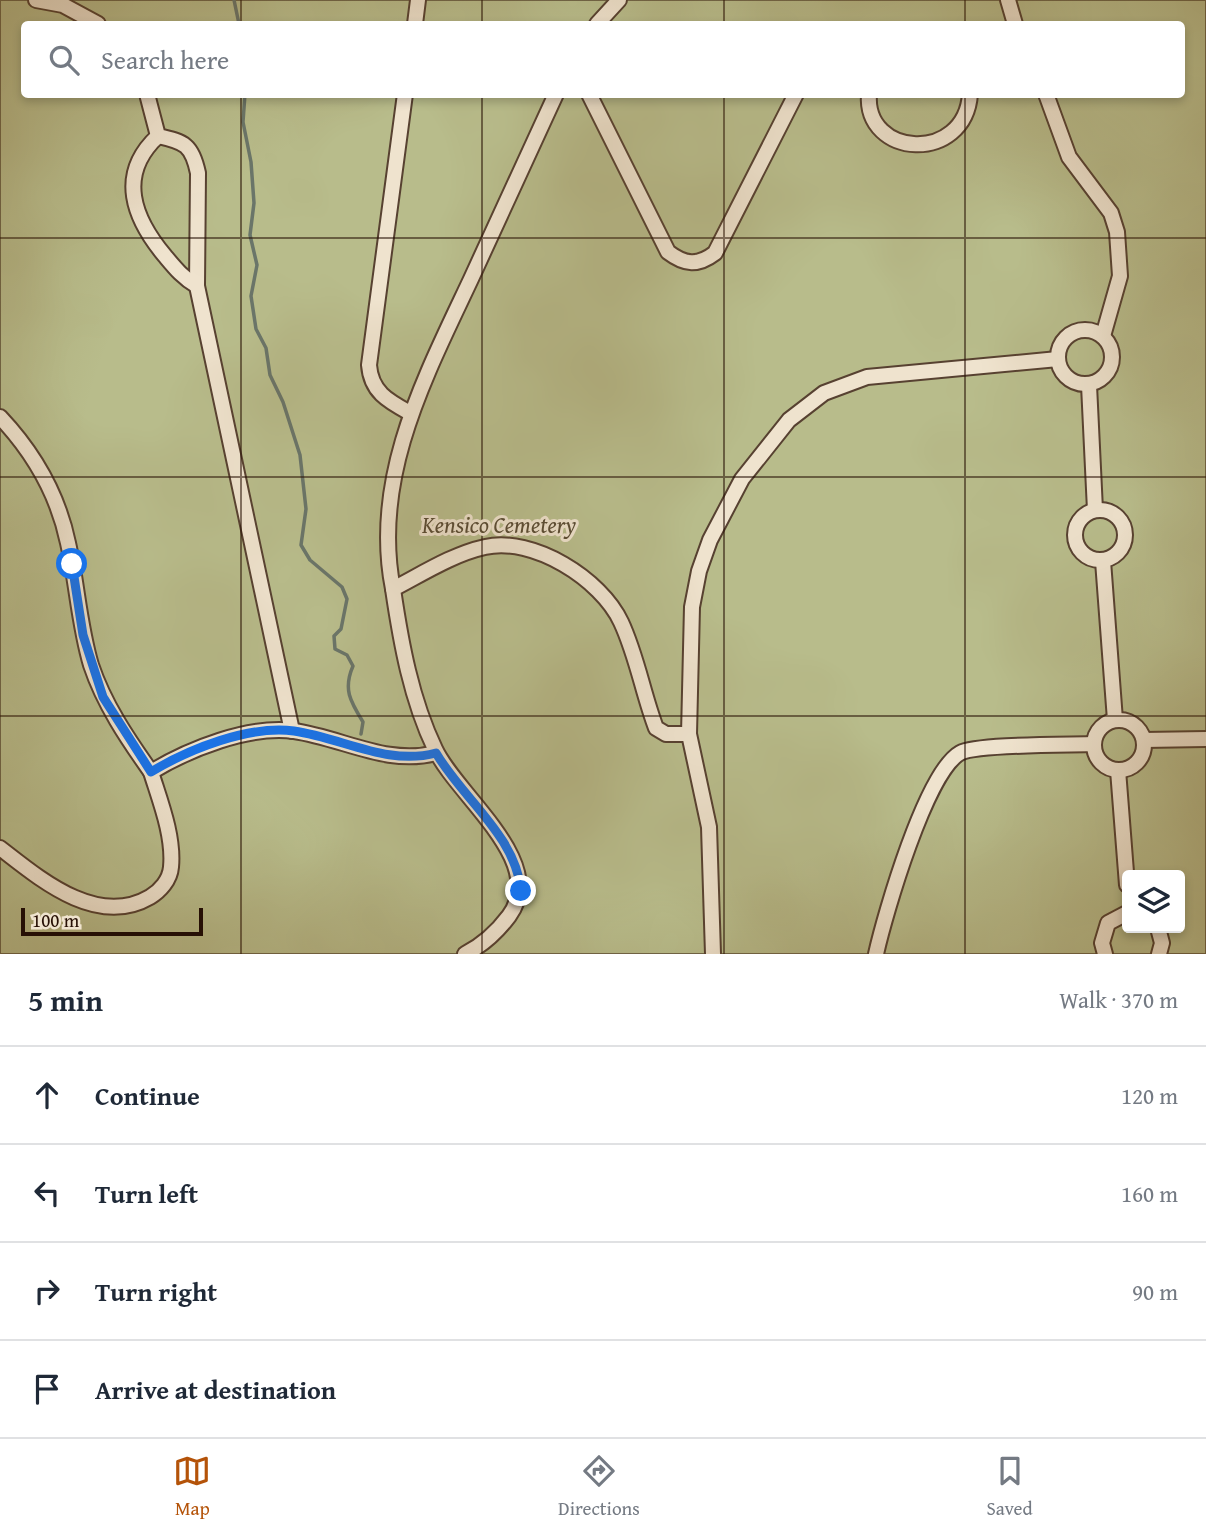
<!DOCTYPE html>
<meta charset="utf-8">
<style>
body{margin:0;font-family:"Gentium Book Plus",serif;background:#f6f6f7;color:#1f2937}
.controls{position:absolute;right:21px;bottom:21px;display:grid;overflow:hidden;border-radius:7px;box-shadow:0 4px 10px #0003}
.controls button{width:63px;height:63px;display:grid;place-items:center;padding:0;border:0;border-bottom:2px solid #e0e1e3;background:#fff;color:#1f2937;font:35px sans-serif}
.scale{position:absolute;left:21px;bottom:18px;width:182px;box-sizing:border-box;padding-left:7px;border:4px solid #271005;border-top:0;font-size:19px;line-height:24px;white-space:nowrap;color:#271005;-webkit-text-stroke:5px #efe3ce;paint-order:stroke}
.stop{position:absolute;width:21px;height:21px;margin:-16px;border:5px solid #1a73e8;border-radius:50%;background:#fff}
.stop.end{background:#1a73e8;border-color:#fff;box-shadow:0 2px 7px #0008}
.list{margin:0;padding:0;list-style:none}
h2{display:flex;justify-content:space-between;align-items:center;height:91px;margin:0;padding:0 28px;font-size:30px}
h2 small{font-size:23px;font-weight:400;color:#747a83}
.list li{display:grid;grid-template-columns:46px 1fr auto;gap:21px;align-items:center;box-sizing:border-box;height:98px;padding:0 28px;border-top:2px solid #e0e1e3}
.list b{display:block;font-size:26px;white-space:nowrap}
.list em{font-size:23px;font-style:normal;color:#747a83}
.icon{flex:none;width:38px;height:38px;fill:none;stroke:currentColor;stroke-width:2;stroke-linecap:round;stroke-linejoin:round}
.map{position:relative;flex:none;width:1206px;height:954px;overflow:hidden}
.search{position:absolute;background:#fff;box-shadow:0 4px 10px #0003;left:21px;right:21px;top:21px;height:77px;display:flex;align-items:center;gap:18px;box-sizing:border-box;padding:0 24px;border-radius:7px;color:#747a83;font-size:26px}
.sheet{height:483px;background:#fff}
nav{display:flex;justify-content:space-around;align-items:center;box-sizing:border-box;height:98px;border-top:2px solid #e0e1e3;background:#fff;font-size:19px;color:#747a83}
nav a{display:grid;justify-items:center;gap:4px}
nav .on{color:#b45309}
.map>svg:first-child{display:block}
.green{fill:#b8bc8b;stroke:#706648;stroke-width:2;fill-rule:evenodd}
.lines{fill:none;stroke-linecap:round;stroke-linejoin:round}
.stream{stroke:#6a7569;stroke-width:3.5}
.minor-casing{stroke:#574131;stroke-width:18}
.minor{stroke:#efe3ce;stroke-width:14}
.route{stroke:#1a73e8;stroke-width:9}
.grid{fill:none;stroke:#271005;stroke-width:2;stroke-opacity:0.55}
.labels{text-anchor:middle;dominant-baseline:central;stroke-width:6;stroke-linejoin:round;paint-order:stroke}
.park-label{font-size:23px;font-style:italic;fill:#5a4c34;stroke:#efe3ce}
</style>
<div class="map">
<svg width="1206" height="954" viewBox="0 0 1206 954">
<rect width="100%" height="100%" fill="#e7d4b4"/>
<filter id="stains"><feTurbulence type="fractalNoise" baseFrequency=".00286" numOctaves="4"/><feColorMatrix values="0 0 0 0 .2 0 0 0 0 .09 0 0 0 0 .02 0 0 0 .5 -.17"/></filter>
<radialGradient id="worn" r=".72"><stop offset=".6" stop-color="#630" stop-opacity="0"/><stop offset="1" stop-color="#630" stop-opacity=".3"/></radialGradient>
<path class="green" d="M0 0H1206V954H0ZM24 24H1182V94H24ZM1127 875H1180V928H1127Z"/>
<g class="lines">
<g class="stream">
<polyline points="234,0 239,24"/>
<path d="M245 94 243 122 251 162 254 203 250 235 257 265 251 296 256 329 266 348 270 375 283 402 300 455 306 509 301 545 310 560 342 587 347 599 341 629 334 636 335 649 347 655 353 666C343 689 350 701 363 722L361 734"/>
</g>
<g class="minor-casing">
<g id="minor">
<polyline points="36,0 63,5 98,24"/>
<polyline points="1008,0 1015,24"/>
<polyline points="415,24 418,0"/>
<polyline points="597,24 619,0"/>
<path d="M147 94 158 136C185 142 192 145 198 173L197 286 292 731"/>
<path d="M405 94 369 365C371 392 388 401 410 413"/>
<path d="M589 94 668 252C685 265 698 266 715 253L796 94"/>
<path d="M869 94C864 158 965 164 970 94"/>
<polyline points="1046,94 1069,157 1111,213 1117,232 1120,276 1103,336"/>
<path d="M158 136C116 175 134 219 165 256 175 268 183 278 197 286"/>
<circle cx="1085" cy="357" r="27"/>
<polyline points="1089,385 1095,510"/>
<path d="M0 417C33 452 58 495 68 543 77 583 79 625 91 665 104 704 127 738 151 772 189 749 249 725 294 731 343 738 387 766 436 753"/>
<circle cx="1100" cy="535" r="25"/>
<polyline points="1103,561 1115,720"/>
<path d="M393 589C371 478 425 377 471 279 499 217 528 156 556 94"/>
<circle cx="1119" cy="745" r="25"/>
<polyline points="689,734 709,827 713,954"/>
<polyline points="1144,740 1206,739"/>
<polyline points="1118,770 1127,885"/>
<path d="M0 848C40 879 97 928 150 897 160 891 170 880 171 867 174 836 160 801 151 772"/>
<polyline points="1158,928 1162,943 1159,954"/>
<path d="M465 954C483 945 497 932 509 916 549 862 457 796 435 749 411 699 401 643 393 589 422 574 453 554 485 547 533 536 601 579 621 622 637 656 643 694 656 728L666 734H689L692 607 699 571 710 540 742 479 789 420 824 393 867 377 1058 359"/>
<path d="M876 954C885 914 926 772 960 753 976 744 1070 745 1094 744"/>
<polyline points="1105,954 1102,943 1108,923 1127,913"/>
</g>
</g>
<use href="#minor" class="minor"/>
</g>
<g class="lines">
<path class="route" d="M72 564 83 635 103 697 151 772C189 749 249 725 294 731 343 738 387 766 436 753 463 799 516 836 521 891"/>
</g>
<path class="grid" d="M241 0V24M482 0V24M724 0V24M965 0V24M241 94V954M482 94V954M724 94V954M965 94V954M0 238H1206M0 477H1206M0 716H1206"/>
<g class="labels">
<g class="park-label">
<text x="499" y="524">Kensico Cemetery</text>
</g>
</g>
<rect width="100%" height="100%" filter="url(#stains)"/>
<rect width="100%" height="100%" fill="url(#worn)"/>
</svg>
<div class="controls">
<button><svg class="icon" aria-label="layers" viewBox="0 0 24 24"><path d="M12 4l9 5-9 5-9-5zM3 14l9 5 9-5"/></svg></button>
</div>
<div class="scale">100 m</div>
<div class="stop" style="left:72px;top:564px"></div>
<div class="stop end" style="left:521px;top:891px"></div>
<div class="search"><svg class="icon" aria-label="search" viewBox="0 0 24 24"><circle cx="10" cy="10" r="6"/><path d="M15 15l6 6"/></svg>Search here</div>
</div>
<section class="sheet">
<h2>5 min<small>Walk · 370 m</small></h2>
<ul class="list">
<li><svg class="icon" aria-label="ahead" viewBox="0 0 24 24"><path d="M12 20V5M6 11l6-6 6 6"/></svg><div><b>Continue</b></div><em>120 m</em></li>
<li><svg class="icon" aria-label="left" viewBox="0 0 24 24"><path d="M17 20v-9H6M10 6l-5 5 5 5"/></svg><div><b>Turn left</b></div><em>160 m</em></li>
<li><svg class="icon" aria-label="right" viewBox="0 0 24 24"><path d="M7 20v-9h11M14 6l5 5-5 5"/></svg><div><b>Turn right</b></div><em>90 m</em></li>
<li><svg class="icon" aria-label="arrive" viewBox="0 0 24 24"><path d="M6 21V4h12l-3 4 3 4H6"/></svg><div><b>Arrive at destination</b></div></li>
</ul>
</section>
<nav>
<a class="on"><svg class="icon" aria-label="map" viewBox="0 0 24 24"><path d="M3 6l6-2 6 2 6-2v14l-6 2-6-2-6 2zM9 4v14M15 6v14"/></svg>Map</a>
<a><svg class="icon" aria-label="directions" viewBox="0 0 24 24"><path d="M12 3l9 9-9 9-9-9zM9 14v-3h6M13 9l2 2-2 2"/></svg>Directions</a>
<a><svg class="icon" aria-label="saved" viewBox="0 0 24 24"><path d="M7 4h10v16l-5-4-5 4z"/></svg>Saved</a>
</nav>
